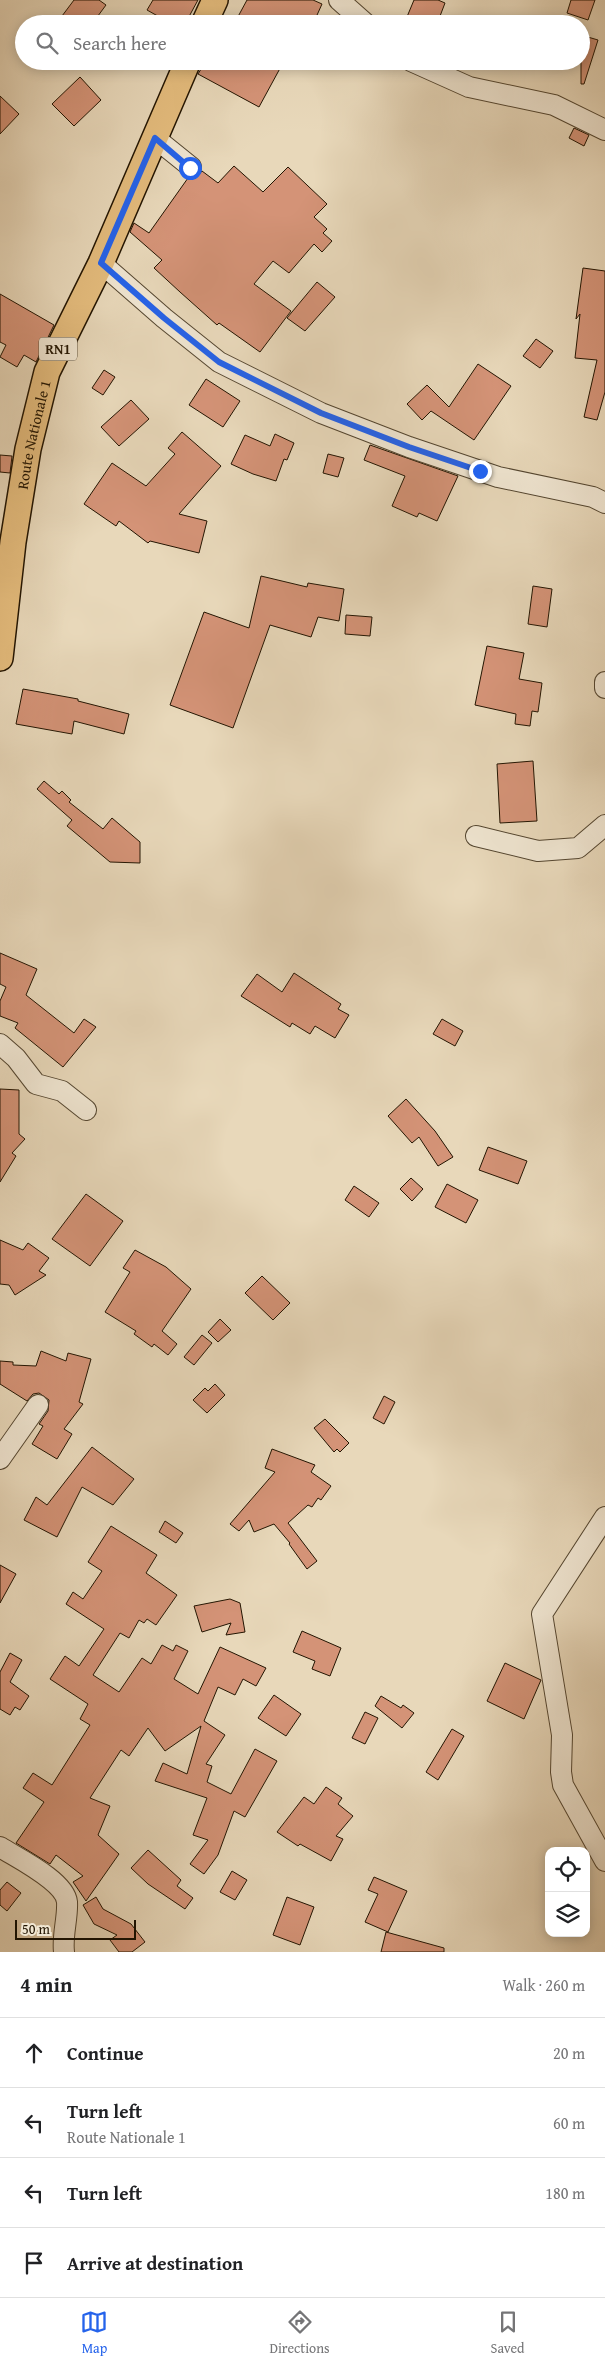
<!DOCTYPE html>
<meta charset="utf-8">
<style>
body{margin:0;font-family:"Gentium Book Plus",serif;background:#f2f2f2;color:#202124}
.controls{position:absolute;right:15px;bottom:15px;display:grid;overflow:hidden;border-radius:10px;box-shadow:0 2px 12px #0003}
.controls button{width:45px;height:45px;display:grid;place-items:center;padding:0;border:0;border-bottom:1px solid #e0e0e0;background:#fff;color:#202124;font:25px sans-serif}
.scale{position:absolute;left:15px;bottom:12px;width:121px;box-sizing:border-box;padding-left:5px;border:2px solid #231502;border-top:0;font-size:14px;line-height:18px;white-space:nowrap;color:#231502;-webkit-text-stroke:4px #f0e6d2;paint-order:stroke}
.stop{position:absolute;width:15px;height:15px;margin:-11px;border:4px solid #2563eb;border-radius:50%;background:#fff}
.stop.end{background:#2563eb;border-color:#fff;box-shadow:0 1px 5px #0008}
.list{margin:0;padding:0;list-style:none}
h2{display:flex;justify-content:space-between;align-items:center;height:65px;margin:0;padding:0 20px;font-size:21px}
h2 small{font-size:16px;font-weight:400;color:#757577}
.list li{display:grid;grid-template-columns:32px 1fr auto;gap:15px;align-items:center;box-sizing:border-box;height:70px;padding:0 20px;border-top:1px solid #e0e0e0}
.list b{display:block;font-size:19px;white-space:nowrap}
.list p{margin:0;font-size:16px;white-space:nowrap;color:#757577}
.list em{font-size:16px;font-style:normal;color:#757577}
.icon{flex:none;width:28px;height:28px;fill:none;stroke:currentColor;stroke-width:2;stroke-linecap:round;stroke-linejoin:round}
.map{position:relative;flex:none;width:605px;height:1952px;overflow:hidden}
.search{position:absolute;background:#fff;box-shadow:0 2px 12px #0003;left:15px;right:15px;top:15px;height:55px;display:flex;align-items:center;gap:12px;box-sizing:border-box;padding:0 18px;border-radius:28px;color:#757577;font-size:19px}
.sheet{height:345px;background:#fff}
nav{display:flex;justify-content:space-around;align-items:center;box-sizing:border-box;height:70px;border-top:1px solid #e0e0e0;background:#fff;font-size:14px;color:#757577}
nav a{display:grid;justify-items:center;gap:2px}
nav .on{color:#2563eb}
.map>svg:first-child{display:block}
.building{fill:#d49377;stroke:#231502}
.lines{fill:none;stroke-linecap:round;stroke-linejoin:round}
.minor-casing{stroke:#544630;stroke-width:22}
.major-casing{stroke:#231502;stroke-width:28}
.minor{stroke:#f0e6d2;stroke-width:20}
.major{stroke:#e4bc7d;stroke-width:25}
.route{stroke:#2563eb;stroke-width:6}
.labels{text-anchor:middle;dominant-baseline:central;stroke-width:5;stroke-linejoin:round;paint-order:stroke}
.shield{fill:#f0e6d2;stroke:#605440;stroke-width:1}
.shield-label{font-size:14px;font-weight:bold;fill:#231502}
.street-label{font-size:15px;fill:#231502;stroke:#f0e6d2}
</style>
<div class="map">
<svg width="605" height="1952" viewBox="0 0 605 1952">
<rect width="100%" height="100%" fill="#e8d8ba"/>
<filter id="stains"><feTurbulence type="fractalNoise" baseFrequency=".004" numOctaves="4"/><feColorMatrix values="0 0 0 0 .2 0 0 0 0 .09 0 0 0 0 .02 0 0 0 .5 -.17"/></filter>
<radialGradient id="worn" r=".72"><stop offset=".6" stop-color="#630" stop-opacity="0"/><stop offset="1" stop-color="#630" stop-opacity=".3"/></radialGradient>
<g class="building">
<polygon points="74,0 99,0 106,5 92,24 56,24"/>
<polygon points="153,0 198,0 185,24 172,24 147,10"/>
<polygon points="247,0 313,0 322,4 313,24 234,24"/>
<polygon points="414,0 438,0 445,3 437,24 404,24"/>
<polygon points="571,0 595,0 588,20 567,13"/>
<polygon points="581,35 598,40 584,84 581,84"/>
<polygon points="206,61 284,61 259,107 198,74"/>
<polygon points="80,77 101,100 74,126 52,104"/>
<polygon points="0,96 19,114 0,134"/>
<polygon points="574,128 589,135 584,146 569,138"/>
<polygon points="234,166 263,192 288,167 327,204 314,217 327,229 323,233 332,241 322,252 314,244 289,273 273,261 254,284 291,311 260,352 219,323 217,325 180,292 154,268 162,260 130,232 134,223 149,233 188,178 196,178 202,171 218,183"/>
<polygon points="583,268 605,271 605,392 597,420 584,417 597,360 575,358 580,314 576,319"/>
<polygon points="317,282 335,297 305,331 287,318"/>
<polygon points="0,294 54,325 36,362 24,355 17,367 0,357 6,345 0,342"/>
<polygon points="536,339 553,351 540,368 523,356"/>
<polygon points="478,364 511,386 474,440 431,411 422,420 407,404 427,385 449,407"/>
<polygon points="104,370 115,377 103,395 92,388"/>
<polygon points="206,379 240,401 223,427 189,405"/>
<polygon points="131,400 149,419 119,446 101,427"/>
<polygon points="182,432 221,466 179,514 207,521 199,553 150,541 148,543 119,521 116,526 84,504 112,463 146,486 175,454 168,448"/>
<polygon points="275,434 294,443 287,460 284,459 276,481 253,474 231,464 245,435 270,446"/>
<polygon points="370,445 458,476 437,521 419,513 417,517 392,506 405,476 364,460"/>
<polygon points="328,454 344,458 338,477 323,473"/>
<polygon points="0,455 12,456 10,473 0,472"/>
<polygon points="261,576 307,587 308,583 344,589 339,621 318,617 311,637 270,625 233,728 170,705 204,612 249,628"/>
<polygon points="533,586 552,589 547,627 528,624"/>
<polygon points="346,615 372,617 370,636 345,634"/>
<polygon points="487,646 524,653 519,679 542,683 538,712 532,711 530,726 515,724 516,714 475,705"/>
<polygon points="23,689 78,699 78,701 129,714 124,734 74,721 72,734 16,724"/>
<polygon points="533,761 537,821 500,823 497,764"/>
<polygon points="44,781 59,794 62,791 71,800 69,802 103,829 112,818 140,842 140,863 110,862 67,826 72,820 37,789"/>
<polygon points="0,953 37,969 26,995 74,1033 84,1019 96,1027 63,1067 15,1028 18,1023 0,1016 0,1001 6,987 0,984"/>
<polygon points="294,973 341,1004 338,1009 349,1015 335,1038 315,1026 310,1034 292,1023 290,1027 241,996 257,974 282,992"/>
<polygon points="442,1019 463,1031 455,1046 433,1034"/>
<polygon points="0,1089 19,1090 19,1134 25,1139 12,1153 16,1156 0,1182"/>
<polygon points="406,1099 435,1131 453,1157 438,1166 419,1137 412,1143 388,1116"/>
<polygon points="488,1147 527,1161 518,1184 479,1170"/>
<polygon points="411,1178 423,1189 412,1201 400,1189"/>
<polygon points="447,1184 478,1200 466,1223 435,1207"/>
<polygon points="354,1186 379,1203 369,1217 345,1200"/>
<polygon points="86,1194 123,1221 90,1266 52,1239"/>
<polygon points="0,1240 23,1250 28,1243 49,1258 39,1271 46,1275 15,1295 9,1285 0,1284"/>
<polygon points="135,1250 166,1267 191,1289 162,1331 177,1344 168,1355 154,1344 152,1347 134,1334 136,1331 105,1312 130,1272 123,1268"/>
<polygon points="262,1276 290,1303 273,1320 245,1293"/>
<polygon points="220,1319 231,1330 218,1342 208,1332"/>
<polygon points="202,1335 212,1343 194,1365 184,1357"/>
<polygon points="41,1351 66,1361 68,1353 91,1359 79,1402 83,1404 64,1429 72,1434 57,1459 32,1444 43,1426 39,1424 48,1411 49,1400 39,1393 33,1394 27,1401 0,1384 0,1361 13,1362 13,1365 36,1366"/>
<polygon points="215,1384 225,1395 207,1413 193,1400 205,1388 208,1391"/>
<polygon points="384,1396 395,1402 384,1424 373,1418"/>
<polygon points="325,1419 349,1443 340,1452 337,1449 334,1452 314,1428"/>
<polygon points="92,1447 134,1479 113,1505 82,1487 57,1537 24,1520 36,1497 47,1505"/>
<polygon points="272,1449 315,1465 311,1472 331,1486 321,1500 318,1498 312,1507 308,1505 288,1523 317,1561 307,1569 289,1544 290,1543 274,1524 254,1532 249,1520 239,1531 230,1524 275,1472 265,1468"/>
<polygon points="165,1521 183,1533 176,1543 159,1532"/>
<polygon points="111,1526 157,1555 146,1573 177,1595 156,1625 147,1619 144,1623 139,1620 129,1638 120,1633 93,1675 119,1692 142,1658 151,1664 162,1645 173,1651 176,1645 188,1651 174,1679 198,1694 220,1647 266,1668 256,1686 243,1679 235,1695 218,1687 204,1721 225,1735 206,1764 212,1766 207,1782 231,1794 255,1749 277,1761 245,1817 234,1811 218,1855 204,1874 190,1864 208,1840 193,1835 207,1798 155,1781 163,1763 187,1774 201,1726 165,1751 148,1728 129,1756 121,1750 90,1798 110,1806 98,1835 119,1854 86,1901 73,1882 83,1876 56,1855 50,1864 16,1843 44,1802 23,1788 33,1773 52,1785 90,1725 80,1719 88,1704 50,1679 65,1656 79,1666 104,1629 66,1604 73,1592 83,1599 102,1571 88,1562"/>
<polygon points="0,1565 16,1574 0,1603"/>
<polygon points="230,1599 240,1603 245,1632 226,1635 231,1623 202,1632 194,1606"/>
<polygon points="302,1631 341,1648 330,1676 312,1669 315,1661 293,1652"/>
<polygon points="10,1653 22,1660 10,1682 29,1696 20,1710 15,1707 10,1715 0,1709 0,1672"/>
<polygon points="505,1663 541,1680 524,1719 487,1701"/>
<polygon points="274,1695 301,1714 286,1736 258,1718"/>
<polygon points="381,1696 401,1708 403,1705 414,1713 402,1728 375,1706"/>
<polygon points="365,1712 378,1718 365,1744 352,1738"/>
<polygon points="452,1729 464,1736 438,1780 426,1772"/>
<polygon points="326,1787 342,1798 338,1804 353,1816 336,1836 343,1839 331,1861 300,1844 298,1846 277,1832 304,1797 314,1804"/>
<polygon points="148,1850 181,1880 177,1886 193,1898 185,1909 148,1884 131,1868"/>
<polygon points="232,1871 247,1880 235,1900 220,1892"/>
<polygon points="374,1877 407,1891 388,1932 365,1922 378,1894 368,1890"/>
<polygon points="7,1882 21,1893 7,1911 0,1905 0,1890"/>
<polygon points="96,1897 103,1909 131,1924 145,1942 132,1952 119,1952 110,1940 117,1935 94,1924 83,1905"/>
<polygon points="287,1897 314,1907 300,1945 273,1935"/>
<polygon points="386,1932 444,1948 444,1952 381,1952"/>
</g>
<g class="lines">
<g class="minor-casing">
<g id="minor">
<polyline points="339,0 366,24"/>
<polyline points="411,61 469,87 554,105 605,130"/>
<polyline points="155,138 191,167"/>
<polyline points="101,263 164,318 219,362 321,413 409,447 498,477 593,497 605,503"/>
<polyline points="605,682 605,688"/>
<polyline points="476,836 538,851 578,848 605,825"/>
<polyline points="0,1044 16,1058 36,1084 62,1091 86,1110"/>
<polyline points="0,1459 38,1405"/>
<polyline points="605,1517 542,1614 562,1735 561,1772 563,1785 605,1861"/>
<path d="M0 1847C17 1858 65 1881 67 1902 68 1918 62 1935 64 1952"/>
</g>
</g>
<g class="major-casing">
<g id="major">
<polyline points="204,24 215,0"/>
<path id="s1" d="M0 658 13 542 28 449 47 372 101 263 188 61"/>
</g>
</g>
<use href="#minor" class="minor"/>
<use href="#major" class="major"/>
</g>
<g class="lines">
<polyline class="route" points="190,168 155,138 101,263 164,318 219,362 321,413 409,447 480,471"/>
</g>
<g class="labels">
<rect class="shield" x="39" y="337.5" width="38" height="23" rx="4"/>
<g class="shield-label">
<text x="58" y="349">RN1</text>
</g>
<g class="street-label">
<text stroke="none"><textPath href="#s1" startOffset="226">Route Nationale 1</textPath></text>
</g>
</g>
<rect width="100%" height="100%" filter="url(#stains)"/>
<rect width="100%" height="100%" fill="url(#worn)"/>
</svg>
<div class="controls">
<button><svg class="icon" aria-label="locate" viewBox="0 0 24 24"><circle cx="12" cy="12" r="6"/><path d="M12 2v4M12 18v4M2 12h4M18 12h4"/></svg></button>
<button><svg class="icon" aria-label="layers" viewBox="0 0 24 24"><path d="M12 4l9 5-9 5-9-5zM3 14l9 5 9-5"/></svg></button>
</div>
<div class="scale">50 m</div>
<div class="stop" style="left:190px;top:168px"></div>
<div class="stop end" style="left:480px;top:471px"></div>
<div class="search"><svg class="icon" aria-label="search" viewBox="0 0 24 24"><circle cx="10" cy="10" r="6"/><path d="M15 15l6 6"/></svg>Search here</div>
</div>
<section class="sheet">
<h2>4 min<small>Walk · 260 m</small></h2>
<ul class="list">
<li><svg class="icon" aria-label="ahead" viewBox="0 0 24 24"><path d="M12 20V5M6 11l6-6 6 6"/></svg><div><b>Continue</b></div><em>20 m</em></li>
<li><svg class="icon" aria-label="left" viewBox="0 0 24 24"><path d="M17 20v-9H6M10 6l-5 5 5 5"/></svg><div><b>Turn left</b><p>Route Nationale 1</p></div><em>60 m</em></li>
<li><svg class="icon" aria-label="left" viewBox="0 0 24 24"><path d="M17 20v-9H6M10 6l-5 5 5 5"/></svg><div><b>Turn left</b></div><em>180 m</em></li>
<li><svg class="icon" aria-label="arrive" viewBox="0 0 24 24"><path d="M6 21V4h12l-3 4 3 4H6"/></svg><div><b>Arrive at destination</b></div></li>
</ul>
</section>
<nav>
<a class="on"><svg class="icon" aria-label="map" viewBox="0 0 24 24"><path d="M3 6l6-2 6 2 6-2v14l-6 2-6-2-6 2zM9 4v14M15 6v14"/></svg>Map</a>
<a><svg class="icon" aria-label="directions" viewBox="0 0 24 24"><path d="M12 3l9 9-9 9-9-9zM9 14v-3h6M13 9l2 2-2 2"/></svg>Directions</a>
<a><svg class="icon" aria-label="saved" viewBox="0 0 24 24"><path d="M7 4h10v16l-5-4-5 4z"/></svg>Saved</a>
</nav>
